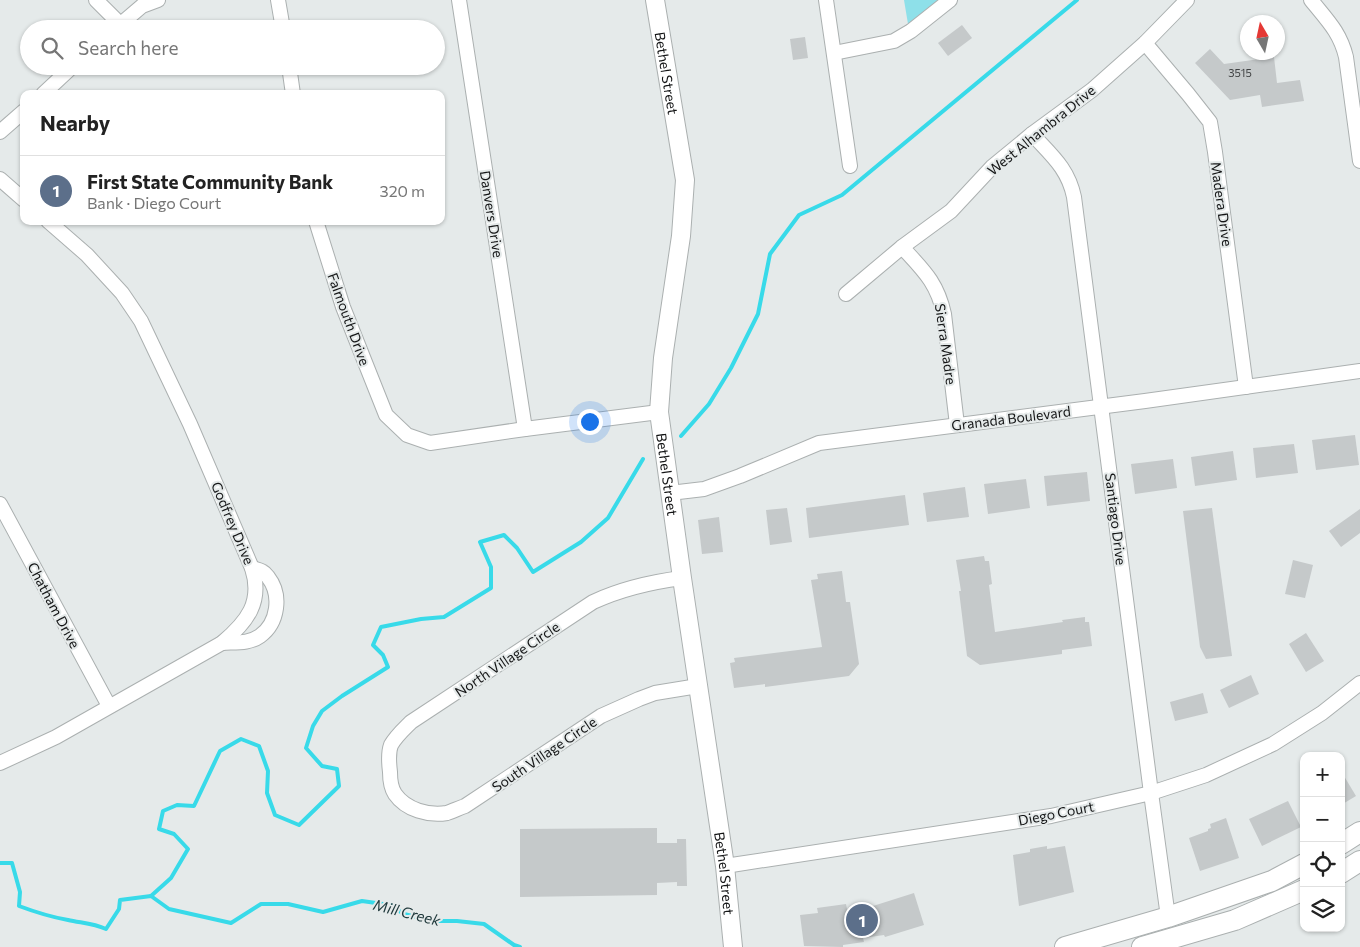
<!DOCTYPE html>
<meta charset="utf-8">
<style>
body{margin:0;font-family:Commissioner,sans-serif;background:#f6f6f6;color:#222}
.controls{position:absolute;right:15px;bottom:15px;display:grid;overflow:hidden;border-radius:10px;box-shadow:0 1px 4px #0004}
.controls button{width:45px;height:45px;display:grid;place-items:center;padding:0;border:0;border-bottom:1px solid #e0e0e0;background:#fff;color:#222;font:25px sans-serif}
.compass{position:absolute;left:1240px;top:15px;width:45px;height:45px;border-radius:50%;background:#fff;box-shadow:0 1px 4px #0004;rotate:351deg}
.you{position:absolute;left:589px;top:421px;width:18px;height:18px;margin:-12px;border:4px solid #fff;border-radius:50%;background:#1a73e8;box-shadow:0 0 0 8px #1a73e833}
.badge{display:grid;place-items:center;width:32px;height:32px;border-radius:50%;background:#111827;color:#fff;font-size:16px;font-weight:700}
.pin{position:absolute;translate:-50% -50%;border:2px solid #fff;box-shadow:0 1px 5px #0006}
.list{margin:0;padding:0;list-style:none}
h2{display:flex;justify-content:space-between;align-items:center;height:65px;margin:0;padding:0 20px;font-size:21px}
h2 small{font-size:16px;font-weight:400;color:#767676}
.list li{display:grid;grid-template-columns:32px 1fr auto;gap:15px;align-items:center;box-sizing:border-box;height:70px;padding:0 20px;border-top:1px solid #e0e0e0}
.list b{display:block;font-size:19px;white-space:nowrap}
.list p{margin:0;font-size:16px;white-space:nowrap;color:#767676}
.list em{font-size:16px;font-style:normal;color:#767676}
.icon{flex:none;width:28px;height:28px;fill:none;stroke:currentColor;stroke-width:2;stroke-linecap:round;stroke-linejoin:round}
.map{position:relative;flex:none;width:1360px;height:947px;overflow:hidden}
.search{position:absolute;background:#fff;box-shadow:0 1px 4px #0004;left:20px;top:20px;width:425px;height:55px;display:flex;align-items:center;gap:12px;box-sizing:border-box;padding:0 18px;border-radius:28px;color:#767676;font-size:19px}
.panel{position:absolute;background:#fff;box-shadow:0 1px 4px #0004;left:20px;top:90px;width:425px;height:135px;border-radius:10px}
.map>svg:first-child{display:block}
.green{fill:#8ee0e9}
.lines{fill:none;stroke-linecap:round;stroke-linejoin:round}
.stream{stroke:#38dae9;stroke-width:4}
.building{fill:#c5c9ca}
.minor-casing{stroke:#abb0b0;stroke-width:16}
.tertiary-casing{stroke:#abb0b0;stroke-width:20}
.secondary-casing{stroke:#abb0b0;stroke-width:22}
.minor{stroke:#fff;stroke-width:14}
.tertiary{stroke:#fff;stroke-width:18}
.secondary{stroke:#fff;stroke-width:20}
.labels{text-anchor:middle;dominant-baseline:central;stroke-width:4;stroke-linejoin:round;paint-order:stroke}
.number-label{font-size:11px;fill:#404243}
.street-label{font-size:14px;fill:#141516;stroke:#e5eaea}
.water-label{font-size:15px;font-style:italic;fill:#213a3d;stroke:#e5eaea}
</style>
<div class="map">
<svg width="1360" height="947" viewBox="0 0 1360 947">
<rect width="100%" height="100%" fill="#e5eaea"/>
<polygon class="green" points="904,0 938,0 908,24"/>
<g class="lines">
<g class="stream">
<polyline points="681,436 709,404 731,368 758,314 770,254 799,215 842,195 1077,0"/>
<path d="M0 863H12L20 892 19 906C35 912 51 917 68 920 81 923 93 923 106 929L119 909 120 900 151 896 169 909 231 923 261 904H288L323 912 362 901 390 905 404 914 433 921H457L484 924 514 945 520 947"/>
<polyline points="151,896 171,878 188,849 174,834 159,829 163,811 177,805 194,806 220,751 241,739 259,746 268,771 267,793 275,815 299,825 339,786 337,769 322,766 306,748 313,726 322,711 342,696 388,667 383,655 373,645 381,627 421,619 444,617 491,588 491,567 480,542 504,535 517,548 533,572 581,542 608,518 643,459"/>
</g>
</g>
<g class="building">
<polygon points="962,25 972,38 948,56 938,43"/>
<polygon points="805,37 808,58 793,60 790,39"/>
<polygon points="1210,49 1224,64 1274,57 1277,83 1300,80 1304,101 1262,107 1260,95 1230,100 1195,63"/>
<polygon points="1355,435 1359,465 1316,470 1312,440"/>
<polygon points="1294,444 1298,473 1256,478 1253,448"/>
<polygon points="1233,451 1237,480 1195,486 1191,457"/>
<polygon points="1173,459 1177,488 1135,494 1131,464"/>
<polygon points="1087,472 1090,501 1047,506 1044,476"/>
<polygon points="1026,479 1030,508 988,514 984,484"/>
<polygon points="965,487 969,517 927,522 923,493"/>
<polygon points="905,495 909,525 809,538 806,508"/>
<polygon points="787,508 792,542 770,545 766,510"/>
<polygon points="1212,508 1232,656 1206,659 1200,647 1183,511"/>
<polygon points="1360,509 1360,533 1341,547 1329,531"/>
<polygon points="719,517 723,552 702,554 698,520"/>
<polygon points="984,556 985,561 989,561 992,584 989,585 995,632 1063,622 1062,620 1085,617 1085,622 1089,622 1092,646 1062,650 1062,654 980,665 967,656 959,591 961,591 956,560"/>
<polygon points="1293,560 1313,565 1305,598 1285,594"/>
<polygon points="842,571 846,602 850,602 859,664 849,676 765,687 765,684 734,688 730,663 735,662 734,658 822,647 811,580 818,579 817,574"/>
<polygon points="1306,633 1324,661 1306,672 1289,644"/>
<polygon points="1251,675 1259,694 1229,708 1220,690"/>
<polygon points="1203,693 1208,713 1175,721 1170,702"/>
<polygon points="1341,771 1356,796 1341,805"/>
<polygon points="1288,801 1301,827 1262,846 1249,819"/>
<polygon points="1226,818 1239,858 1200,871 1189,838 1208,831 1208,829 1211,828 1210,824"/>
<polygon points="657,828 657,843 677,843 677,839 686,839 687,886 677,886 677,882 657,883 657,895 520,897 520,829"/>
<polygon points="1047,846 1047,849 1065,846 1074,892 1019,906 1013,855 1030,852 1030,849"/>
<polygon points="914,893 924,925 885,937 884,935 863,938 864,942 843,945 843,947 804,946 800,915 818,913 817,908 846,904 847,909 873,906"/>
</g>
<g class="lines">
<g class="minor-casing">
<g id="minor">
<polyline points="96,0 120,24"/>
<polyline points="278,0 283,29"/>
<polyline points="459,0 525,429"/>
<polyline points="826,0 850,166"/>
<path d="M1311 0C1327 20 1340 32 1346 57L1360 161"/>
<polyline points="115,29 142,6 158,0"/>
<polyline points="1145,43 1188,94 1210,122 1215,152 1246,387"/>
<polyline points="834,53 894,41 911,31 950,0"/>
<polyline points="289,66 293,94"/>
<polyline points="43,94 73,66"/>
<polyline points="0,132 24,111"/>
<path d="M1032 134C1051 155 1068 168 1074 197L1151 793 1168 917"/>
<polyline points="0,179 24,200"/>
<polyline points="316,221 343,307 386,415 407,435 430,443 525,429 659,412"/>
<path d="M902 247C923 270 937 282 944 314L957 425"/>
<polyline points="846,294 902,247 951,211 992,167 1032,134 1092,90 1145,43 1187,0"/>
<polyline points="670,493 704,489 740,476 819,443 1145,401 1360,371"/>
<polyline points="0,504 109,706"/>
<path d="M682 578C651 582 621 589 593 602L411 722C404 729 396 736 391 745 388 753 389 764 390 772 390 780 391 788 395 794 406 810 429 816 447 813 453 811 459 808 465 806L601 716 639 699 655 693 698 686"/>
<path d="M222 643C234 642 249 644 260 636 278 623 282 595 268 577 267 576 265 573 263 572 260 570 256 569 252 568"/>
<path d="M0 763 56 737 222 643C247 622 263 602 252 568L190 424 141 321 122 293 87 255 48 221"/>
<polyline points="725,866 1051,816 1151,793 1206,775 1273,744 1322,713 1360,683"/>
</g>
</g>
<g class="tertiary-casing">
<g id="tertiary">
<path id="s1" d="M655 0 685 180 681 236 663 358 659 412 682 578 725 866 733 947"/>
</g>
</g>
<g class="secondary-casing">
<g id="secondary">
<polyline points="1341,844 1360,832"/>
<polyline points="1341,873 1360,861"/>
<polyline points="1065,947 1168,917 1272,881 1304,864"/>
<polyline points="1142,947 1235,920 1304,890"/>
</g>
</g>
<use href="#minor" class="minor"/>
<use href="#tertiary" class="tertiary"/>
<use href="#secondary" class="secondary"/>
</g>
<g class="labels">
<g class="number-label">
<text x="1240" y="72">3515</text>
</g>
<g class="street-label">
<text stroke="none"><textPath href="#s1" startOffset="74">Bethel Street</textPath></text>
<text transform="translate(1041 130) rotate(-39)">West Alhambra Drive</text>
<text transform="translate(1222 204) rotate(82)">Madera Drive</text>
<text transform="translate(492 214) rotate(81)">Danvers Drive</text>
<text transform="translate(349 319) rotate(70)">Falmouth Drive</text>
<text transform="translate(946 344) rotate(82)">Sierra Madre</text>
<text transform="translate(1011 418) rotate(-7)">Granada Boulevard</text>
<text stroke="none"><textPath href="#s1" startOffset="479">Bethel Street</textPath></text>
<text transform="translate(1116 519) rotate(83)">Santiago Drive</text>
<text transform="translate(233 523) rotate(67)">Godfrey Drive</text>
<text transform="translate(54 605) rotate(62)">Chatham Drive</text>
<text transform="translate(507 659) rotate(-34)">North Village Circle</text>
<text transform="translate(544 754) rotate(-34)">South Village Circle</text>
<text transform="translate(1056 813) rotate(-11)">Diego Court</text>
<text stroke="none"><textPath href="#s1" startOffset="882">Bethel Street</textPath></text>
</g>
<g class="water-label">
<text transform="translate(407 912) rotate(14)">Mill Creek</text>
</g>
</g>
</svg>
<div class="controls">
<button>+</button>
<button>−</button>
<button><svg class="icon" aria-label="locate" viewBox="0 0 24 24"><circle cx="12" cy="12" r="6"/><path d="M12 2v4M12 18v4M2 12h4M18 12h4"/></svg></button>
<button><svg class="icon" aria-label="layers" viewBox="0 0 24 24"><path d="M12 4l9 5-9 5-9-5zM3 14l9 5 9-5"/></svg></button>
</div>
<svg class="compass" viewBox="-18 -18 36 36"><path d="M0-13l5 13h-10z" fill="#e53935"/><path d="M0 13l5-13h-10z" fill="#767676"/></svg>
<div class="you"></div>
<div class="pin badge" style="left:862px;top:920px;background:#5c6f8a">1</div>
<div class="search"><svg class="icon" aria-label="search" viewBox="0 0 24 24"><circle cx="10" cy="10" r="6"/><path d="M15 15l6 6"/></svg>Search here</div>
<section class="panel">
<h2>Nearby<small></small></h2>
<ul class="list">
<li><span class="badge" style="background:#5c6f8a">1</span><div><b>First State Community Bank</b><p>Bank · Diego Court</p></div><em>320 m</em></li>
</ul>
</section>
</div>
